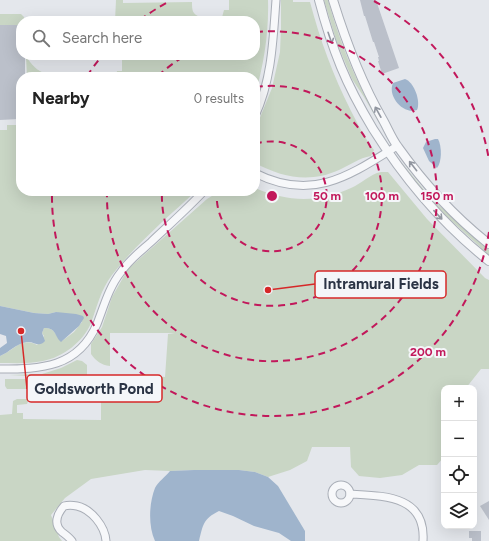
<!DOCTYPE html>
<meta charset="utf-8">
<style>
body{margin:0;font-family:Figtree,sans-serif;background:#f6f6f6;color:#222}
.controls{position:absolute;right:12px;bottom:12px;display:grid;overflow:hidden;border-radius:8px;box-shadow:0 4px 16px #0002}
.controls button{width:36px;height:36px;display:grid;place-items:center;padding:0;border:0;border-bottom:1px solid #e0e0e0;background:#fff;color:#222;font:20px sans-serif}
.list{margin:0;padding:0;list-style:none}
h2{display:flex;justify-content:space-between;align-items:center;height:52px;margin:0;padding:0 16px;font-size:17px}
h2 small{font-size:13px;font-weight:400;color:#767676}
.icon{flex:none;width:22px;height:22px;fill:none;stroke:currentColor;stroke-width:2;stroke-linecap:round;stroke-linejoin:round}
.map{position:relative;flex:none;width:489px;height:541px;overflow:hidden}
.search{position:absolute;background:#fff;box-shadow:0 4px 16px #0002;left:16px;top:16px;width:244px;height:44px;display:flex;align-items:center;gap:10px;box-sizing:border-box;padding:0 14px;border-radius:16px;color:#767676;font-size:15px}
.panel{position:absolute;background:#fff;box-shadow:0 4px 16px #0002;left:16px;top:72px;width:244px;height:124px;border-radius:16px}
.map>svg:first-child{display:block}
.green{fill:#c9d6c5}
.water{fill:#9fb4cc}
.building{fill:#bbc0ca}
.lines{fill:none;stroke-linecap:round;stroke-linejoin:round}
.minor-casing{stroke:#a9aeb7;stroke-width:9}
.tertiary-casing{stroke:#a9aeb7;stroke-width:10}
.minor{stroke:#f7f8fa;stroke-width:7}
.tertiary{stroke:#f7f8fa;stroke-width:8}
.oneway{stroke:#9196a0}
.ring{fill:none;stroke:#c2185b;stroke-width:2;stroke-dasharray:7 5}
.centre{fill:#c2185b;stroke:#f4f6f9;stroke-width:2}
.ring-label{font-size:12px;text-anchor:middle;font-weight:bold;fill:#c2185b;stroke:#f4f6f9;stroke-width:4;stroke-linejoin:round;paint-order:stroke}
.leader{fill:none;stroke:#d62828;stroke-width:1.5}
.callout-dot{fill:#d62828;stroke:#f4f6f9;stroke-width:1.5}
.callout{fill:#f4f6f9;stroke:#d62828;stroke-width:1.5}
.callout-label{font-size:15px;text-anchor:middle;font-weight:bold;fill:#2b3445}
</style>
<div class="map">
<svg width="489" height="541" viewBox="0 0 489 541">
<rect width="100%" height="100%" fill="#e4e7ec"/>
<g class="green">
<path d="M116 0H123V3L192 2C192 10 192 14 200 17V21H115Z"/>
<path d="M229 0H268C269 32 264 64 255 95V77H99H116L117 71H122V55H255V21H221L224 10H229Z"/>
<path d="M281 0H293V2H310C320 40 333 75 351 111 358 124 365 139 374 150L371 156C359 158 350 165 339 170 310 183 283 178 255 163V130L272 88 280 52 281 28Z"/>
<path d="M324 0H328C337 32 348 62 363 92 369 105 382 123 386 135L364 97 352 79 337 43Z"/>
<polygon points="0,14 21,14 24,17 24,21 21,21 21,25 0,25"/>
<path d="M26 57C32 64 36 71 47 74V77L27 76Z"/>
<path d="M21 122V191H196C167 218 136 244 112 275 101 289 97 307 91 323 83 342 63 357 43 361 29 364 14 363 0 363V356C13 351 22 336 37 345L44 336 42 333 44 328C57 328 54 336 62 341L74 332 82 322 56 312 48 314 34 313 0 306V130H7V125H17Z"/>
<polygon points="399,159 433,201 446,211 489,250 489,255 445,215 420,187"/>
<path d="M381 172H388L427 219 485 278 489 280V369H481L466 388H444V457L437 465H419L402 475 380 478 359 476 351 467 350 447H312L307 461 290 470 268 477 255 472 239 470H194L170 471 145 470 91 479 65 498 51 515 59 537 62 541H0V415L12 414 13 401 17 399H29L27 404 17 405V413H23V419L101 420V386L97 384 98 376C111 377 123 375 136 375 146 375 156 376 165 377L168 334 175 333H110V366C101 365 96 361 91 354V344L102 327 112 297 128 269 207 199 220 191H255V188C287 202 319 203 351 188 361 184 370 174 381 172Z"/>
<polygon points="77,360 82,361 87,365 87,385 85,385 84,379 29,378 29,376 9,375 42,374 61,368"/>
<polygon points="5,379 26,379 27,389 7,389 5,386"/>
</g>
<g class="water">
<path d="M405 79C414 82 421 101 417 110 403 115 387 96 393 83Z"/>
<path d="M435 139H438C442 146 442 162 437 168L429 161 423 148 426 142Z"/>
<path d="M0 306 34 313 48 314 56 312 76 314 83 316 84 318 79 326 61 342C54 336 57 328 44 328L42 333 45 341C39 348 34 341 27 342 15 344 10 352 0 356V348L7 343 6 336 0 334Z"/>
<path d="M194 470H239L255 472 268 477 278 486 305 531V541H291L279 533 254 526 233 516 219 511C203 519 203 525 199 541H155C148 526 149 503 155 488 158 482 166 476 170 471Z"/>
</g>
<g class="building">
<polygon points="360,0 376,0 399,68 382,74 378,61 379,61 378,57 379,57 374,42 373,42 365,16 364,16"/>
<polygon points="0,25 21,25 21,55 25,55 25,77 21,77 21,105 19,105 19,119 0,120"/>
<polygon points="489,501 489,520 480,506"/>
<polygon points="469,531 481,531 481,541 472,541 472,538 469,538"/>
</g>
<g class="lines">
<g class="minor-casing">
<g id="minor">
<path d="M255 116C272 79 273 40 276 0"/>
<path d="M255 173C312 202 349 176 397 146"/>
<path d="M0 369C41 369 78 368 97 324 104 306 109 287 121 272 129 260 141 251 151 242 169 225 187 209 204 191"/>
<circle cx="341" cy="494" r="9"/>
<path d="M350 494C383 496 426 495 423 541"/>
<path d="M72 541C69 537 66 535 62 532 53 524 57 514 64 506 68 505 72 505 77 506 91 509 105 526 106 541"/>
</g>
</g>
<g class="tertiary-casing">
<g id="tertiary">
<path d="M319 0C325 23 332 45 341 67 350 89 361 109 373 129 405 180 442 224 489 261"/>
<path d="M333 0C346 42 361 82 383 120 388 129 392 139 398 147 423 182 456 218 489 244"/>
</g>
</g>
<use href="#minor" class="minor"/>
<use href="#tertiary" class="tertiary"/>
</g>
<defs><path id="oneway-shaft" d="M-6 0H5M1.5-3L5.5 0L1.5 3" fill="none" stroke-width="1.6" stroke-linecap="round" stroke-linejoin="round"/></defs>
<g class="oneway">
<use href="#oneway-shaft" transform="translate(330 38) rotate(71)"/>
<use href="#oneway-shaft" transform="translate(378 112) rotate(-119)"/>
<use href="#oneway-shaft" transform="translate(413 166) rotate(-128)"/>
<use href="#oneway-shaft" transform="translate(438 215) rotate(47)"/>
</g>
<g class="ring">
<path d="M255 144A55 55 0 1 1 217 191"/>
<path d="M256 87A110 110 0 1 1 162 191"/>
<path d="M158 76A165 165 0 0 1 186 55M256 32A165 165 0 1 1 107 192"/>
<path d="M489 232A220 220 0 0 1 52 192M87 76A220 220 0 0 1 102 56M140 20A220 220 0 0 1 170 1M374 1A220 220 0 0 1 489 160"/>
</g>
<circle cx="272" cy="196" r="6" class="centre"/>
<g class="ring-label">
<text x="327" y="200">50 m</text>
<text x="382" y="200">100 m</text>
<text x="437" y="200">150 m</text>
<text x="428" y="356">200 m</text>
</g>
<path class="leader" d="M268 290L315 284M21 331L27 389"/>
<g class="callout-dot">
<circle cx="268" cy="290" r="4"/>
<circle cx="21" cy="331" r="4"/>
</g>
<g class="callout">
<rect x="315" y="271" width="131" height="27" rx="4"/>
<rect x="27" y="375" width="135" height="27" rx="4"/>
</g>
<g class="callout-label">
<text x="381" y="289">Intramural Fields</text>
<text x="94" y="394">Goldsworth Pond</text>
</g>
</svg>
<div class="controls">
<button>+</button>
<button>−</button>
<button><svg class="icon" aria-label="locate" viewBox="0 0 24 24"><circle cx="12" cy="12" r="6"/><path d="M12 2v4M12 18v4M2 12h4M18 12h4"/></svg></button>
<button><svg class="icon" aria-label="layers" viewBox="0 0 24 24"><path d="M12 4l9 5-9 5-9-5zM3 14l9 5 9-5"/></svg></button>
</div>
<div class="search"><svg class="icon" aria-label="search" viewBox="0 0 24 24"><circle cx="10" cy="10" r="6"/><path d="M15 15l6 6"/></svg>Search here</div>
<section class="panel">
<h2>Nearby<small>0 results</small></h2>
<ul class="list">
</ul>
</section>
</div>
